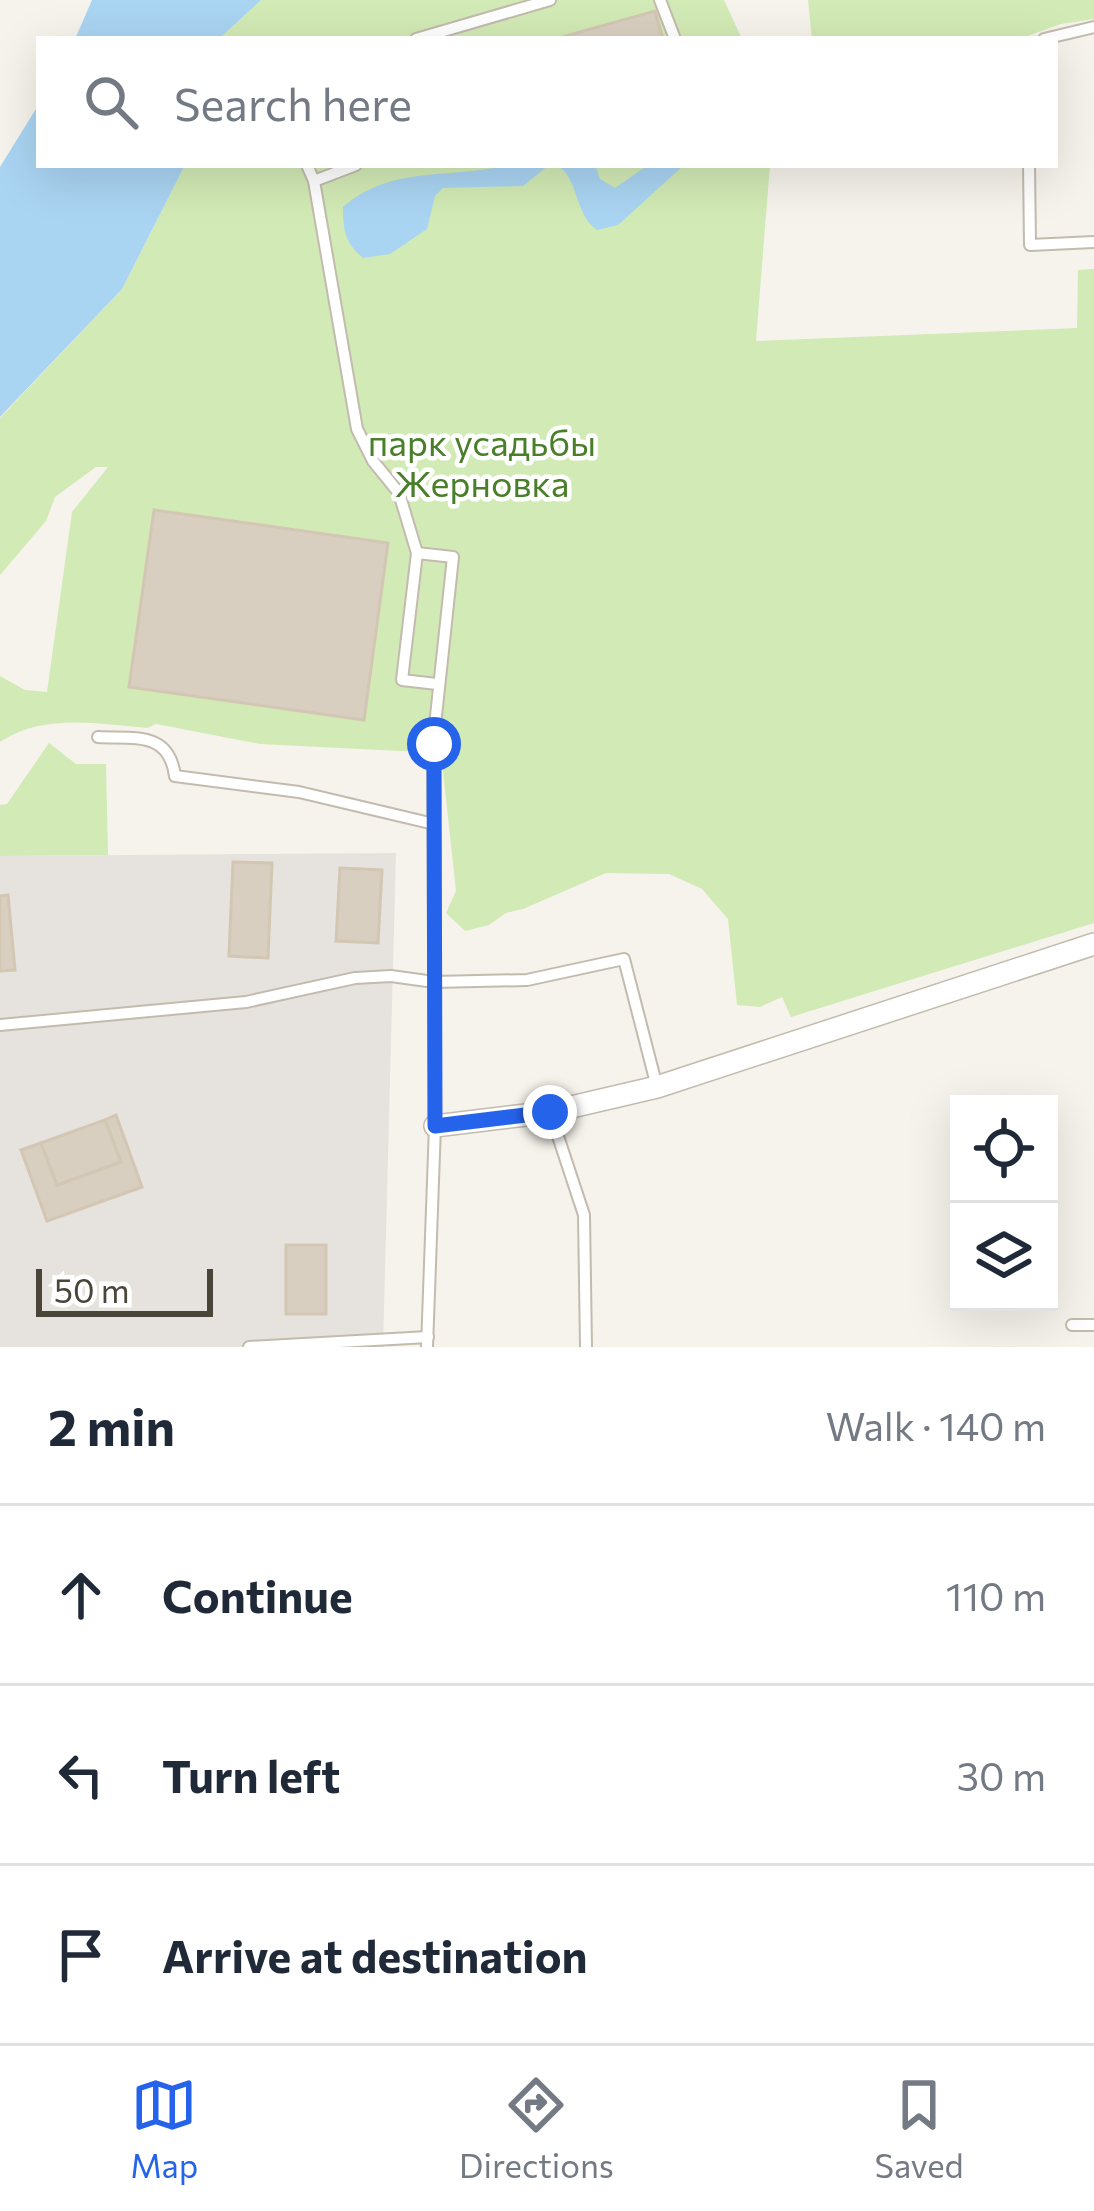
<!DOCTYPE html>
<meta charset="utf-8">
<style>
body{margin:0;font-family:Commissioner,sans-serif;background:#f2f2f3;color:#1f2937}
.controls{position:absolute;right:36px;bottom:36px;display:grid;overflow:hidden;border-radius:0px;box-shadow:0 12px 48px #0002}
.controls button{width:108px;height:108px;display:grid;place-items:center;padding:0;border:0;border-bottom:3px solid #e0e1e3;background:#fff;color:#1f2937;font:60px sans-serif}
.scale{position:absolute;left:36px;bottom:30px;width:177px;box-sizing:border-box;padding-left:12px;border:6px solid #4b4439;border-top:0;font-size:33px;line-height:42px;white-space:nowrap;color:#4b4439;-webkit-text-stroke:9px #fff;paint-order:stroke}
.stop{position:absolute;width:36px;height:36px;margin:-27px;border:9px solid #2563eb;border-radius:50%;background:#fff}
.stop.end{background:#2563eb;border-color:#fff;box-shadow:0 3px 12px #0008}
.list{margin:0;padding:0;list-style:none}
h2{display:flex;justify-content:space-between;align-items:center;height:156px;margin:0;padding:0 48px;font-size:51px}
h2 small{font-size:39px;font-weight:400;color:#747a83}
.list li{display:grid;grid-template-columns:78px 1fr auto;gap:36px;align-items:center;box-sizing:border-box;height:180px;padding:0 48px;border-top:3px solid #e0e1e3}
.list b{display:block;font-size:45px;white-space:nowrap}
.list em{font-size:39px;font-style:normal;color:#747a83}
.icon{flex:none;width:66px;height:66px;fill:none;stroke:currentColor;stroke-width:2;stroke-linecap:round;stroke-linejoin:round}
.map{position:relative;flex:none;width:1094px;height:1347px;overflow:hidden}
.search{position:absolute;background:#fff;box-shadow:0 12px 48px #0002;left:36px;right:36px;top:36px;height:132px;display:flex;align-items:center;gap:30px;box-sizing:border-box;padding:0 42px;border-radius:0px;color:#747a83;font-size:45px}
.sheet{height:696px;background:#fff}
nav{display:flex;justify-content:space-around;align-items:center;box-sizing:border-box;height:168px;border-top:3px solid #e0e1e3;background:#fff;font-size:33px;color:#747a83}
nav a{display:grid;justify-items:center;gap:6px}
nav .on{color:#2563eb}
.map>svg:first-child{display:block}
.industrial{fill:#e6e2dd}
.green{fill:#d2eab5}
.water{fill:#a9d4f2}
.building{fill:#d8cfc1;stroke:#d3c7b4;stroke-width:3}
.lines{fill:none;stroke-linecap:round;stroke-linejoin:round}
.service-casing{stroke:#c2bbae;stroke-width:14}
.minor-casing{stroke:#c2bbae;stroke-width:24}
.service{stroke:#fff;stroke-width:10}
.minor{stroke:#fff;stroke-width:21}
.route{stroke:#2563eb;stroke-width:15}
.labels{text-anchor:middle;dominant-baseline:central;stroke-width:9;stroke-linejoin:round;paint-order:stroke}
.park-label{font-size:36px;fill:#4a7f2a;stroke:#fff}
</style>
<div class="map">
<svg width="1094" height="1347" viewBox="0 0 1094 1347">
<rect width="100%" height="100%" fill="#f6f3ec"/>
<polygon class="industrial" points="396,853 383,1347 0,1347 0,856"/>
<g class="green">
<polygon points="261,0 724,0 742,39 219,39"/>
<polygon points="808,0 1094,0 1094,19 1061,24 1019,39 812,39"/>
<path d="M185 165H770L756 341 1077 328 1078 270 1094 269V923L791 1017 782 997 760 1007 737 1005 728 919 702 889 669 874 606 873 523 909 506 913 489 925 465 931 446 913 456 891 441 753 260 744 156 724 147 728C97 724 44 713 0 742V676L25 690 47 692 72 512 108 467H96L55 497 46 521 0 575V418L122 289Z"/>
<polygon points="49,743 76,764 106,764 108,855 0,856 0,805 7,804"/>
</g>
<g class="water">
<polygon points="92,0 261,0 219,39 75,39"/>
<polygon points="39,104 39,165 185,165 122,289 0,417 0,167"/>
<path d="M507 165H549L523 186 443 188 435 196 427 229 390 254 363 258C345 243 343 230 343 207 393 164 448 180 507 165Z"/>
<path d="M557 165H595L600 179 615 188 648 165H684L618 225 597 230C574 214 579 178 557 165Z"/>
</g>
<g class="building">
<polygon points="655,11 663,39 563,39 562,37"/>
<polygon points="154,510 388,543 364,720 129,687"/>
<polygon points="233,862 272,863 268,958 229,956"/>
<polygon points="340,868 382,870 378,943 336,941"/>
<polygon points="8,895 15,970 0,971 0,896"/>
<polygon points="116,1115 142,1187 47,1221 21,1150 41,1143 57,1185 121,1162 105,1120"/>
<polygon points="105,1120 121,1162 57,1185 41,1143"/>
<rect x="286" y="1245" width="40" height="69"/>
</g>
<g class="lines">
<g class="service-casing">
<g id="service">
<polyline points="660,0 675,39"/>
<polyline points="416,39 550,0"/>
<polyline points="1044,39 1094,27"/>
<polyline points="307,165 314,181 357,429 373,461 399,493 417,553 402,680 437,684"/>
<polyline points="1029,165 1030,245 1094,242"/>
<polyline points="314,181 356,165"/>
<polyline points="417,553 453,557 433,744 435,1126 427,1347"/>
<path d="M98 737C135 739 169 731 175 776L299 792 434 824"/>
<polyline points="0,1025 246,1002 355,978 391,976 434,982 527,980 624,959 657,1087"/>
<polyline points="550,1112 584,1215 586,1347"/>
<polyline points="1072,1325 1094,1325"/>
<polyline points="249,1347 428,1337"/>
</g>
</g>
<g class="minor-casing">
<polyline id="minor" points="435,1126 550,1112 657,1087 1094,944"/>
</g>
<use href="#service" class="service"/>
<use href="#minor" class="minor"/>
</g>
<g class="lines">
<polyline class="route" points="434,744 435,1126 550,1112"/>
</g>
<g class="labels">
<g class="park-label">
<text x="482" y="441">парк усадьбы<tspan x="482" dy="41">Жерновка</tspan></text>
</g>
</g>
</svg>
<div class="controls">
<button><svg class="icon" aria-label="locate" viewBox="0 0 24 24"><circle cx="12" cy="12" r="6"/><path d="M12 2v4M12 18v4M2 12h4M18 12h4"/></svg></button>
<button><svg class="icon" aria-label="layers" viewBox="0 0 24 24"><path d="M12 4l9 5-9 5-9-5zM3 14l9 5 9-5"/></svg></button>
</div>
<div class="scale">50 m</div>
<div class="stop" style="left:434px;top:744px"></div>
<div class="stop end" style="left:550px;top:1112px"></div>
<div class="search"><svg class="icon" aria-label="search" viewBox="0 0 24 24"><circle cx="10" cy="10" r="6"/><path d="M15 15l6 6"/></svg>Search here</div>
</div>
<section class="sheet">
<h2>2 min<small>Walk · 140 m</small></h2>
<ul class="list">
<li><svg class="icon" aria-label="ahead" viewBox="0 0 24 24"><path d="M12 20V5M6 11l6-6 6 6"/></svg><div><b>Continue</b></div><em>110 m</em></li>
<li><svg class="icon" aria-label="left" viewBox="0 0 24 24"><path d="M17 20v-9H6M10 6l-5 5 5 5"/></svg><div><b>Turn left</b></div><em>30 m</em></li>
<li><svg class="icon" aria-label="arrive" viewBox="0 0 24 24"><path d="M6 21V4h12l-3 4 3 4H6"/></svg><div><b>Arrive at destination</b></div></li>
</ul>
</section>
<nav>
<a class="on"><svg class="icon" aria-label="map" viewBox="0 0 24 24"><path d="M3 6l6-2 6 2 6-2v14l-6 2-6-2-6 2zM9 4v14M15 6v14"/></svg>Map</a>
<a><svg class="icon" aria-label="directions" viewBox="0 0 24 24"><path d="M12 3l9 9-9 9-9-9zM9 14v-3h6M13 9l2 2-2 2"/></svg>Directions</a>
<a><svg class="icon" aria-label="saved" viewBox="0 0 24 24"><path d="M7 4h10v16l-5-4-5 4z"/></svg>Saved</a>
</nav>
